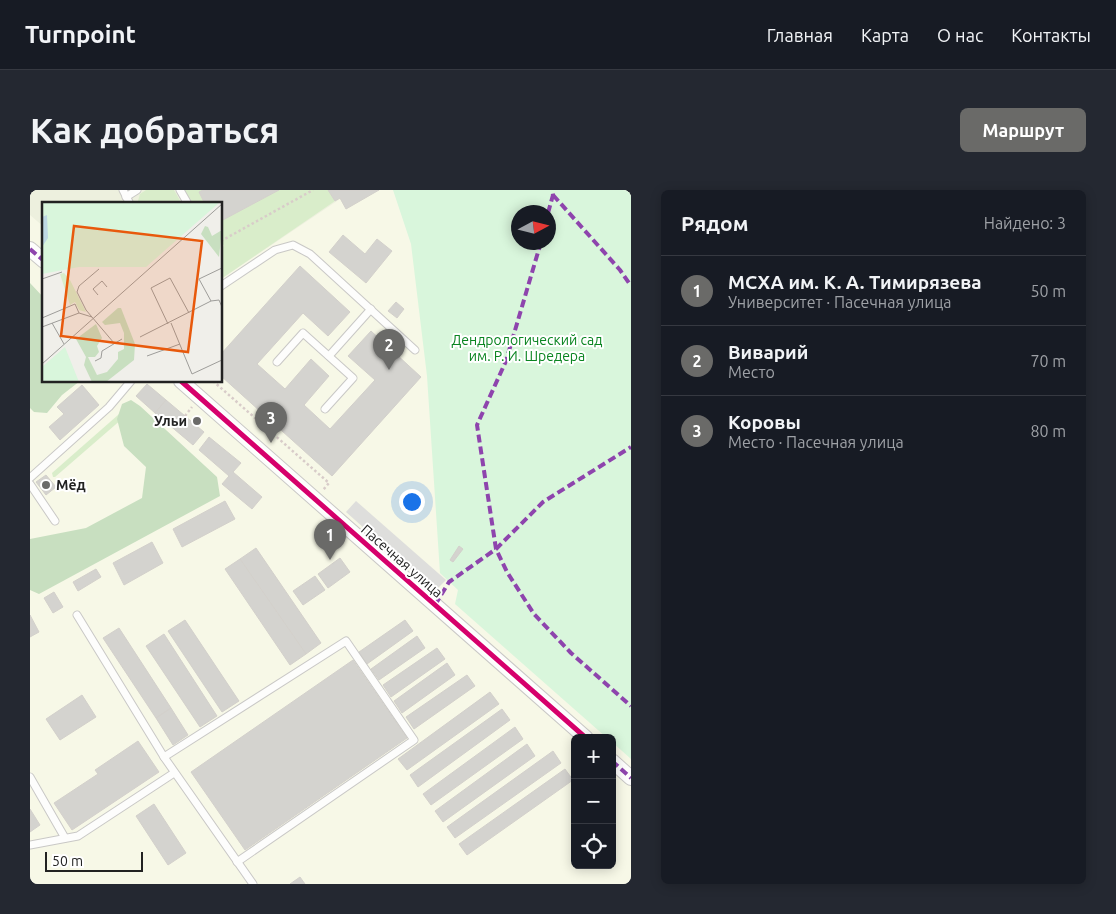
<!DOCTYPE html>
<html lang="ru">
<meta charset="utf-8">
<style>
body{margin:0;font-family:Ubuntu,sans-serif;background:#242831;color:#f1f3f6}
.controls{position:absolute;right:15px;bottom:15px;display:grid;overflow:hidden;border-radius:8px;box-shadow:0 2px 12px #0003}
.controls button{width:45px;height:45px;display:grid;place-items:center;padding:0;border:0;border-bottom:1px solid #363941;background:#171b24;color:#f1f3f6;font:25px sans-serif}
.compass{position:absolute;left:481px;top:15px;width:45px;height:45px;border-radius:50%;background:#171b24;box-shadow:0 2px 12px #0003;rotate:83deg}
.scale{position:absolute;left:15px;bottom:12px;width:98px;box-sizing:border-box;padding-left:5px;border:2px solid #222;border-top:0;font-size:14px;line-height:18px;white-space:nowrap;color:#222;-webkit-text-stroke:4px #fff;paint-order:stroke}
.you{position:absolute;left:381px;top:311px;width:18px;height:18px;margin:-12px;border:4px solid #fff;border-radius:50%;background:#1a73e8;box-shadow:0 0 0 8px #1a73e833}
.badge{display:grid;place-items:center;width:32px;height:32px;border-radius:50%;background:#6a6a68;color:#fff;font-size:16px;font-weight:700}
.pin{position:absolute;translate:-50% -41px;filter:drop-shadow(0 1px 2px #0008)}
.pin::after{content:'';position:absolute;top:26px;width:18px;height:15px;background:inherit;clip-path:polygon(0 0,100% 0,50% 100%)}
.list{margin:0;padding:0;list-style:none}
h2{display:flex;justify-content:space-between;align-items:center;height:65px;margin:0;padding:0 20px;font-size:21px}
h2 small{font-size:16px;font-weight:400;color:#9ea1a6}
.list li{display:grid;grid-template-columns:32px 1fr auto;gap:15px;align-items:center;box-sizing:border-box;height:70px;padding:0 20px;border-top:1px solid #363941}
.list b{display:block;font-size:19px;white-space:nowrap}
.list p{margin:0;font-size:16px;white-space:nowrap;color:#9ea1a6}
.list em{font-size:16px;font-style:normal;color:#9ea1a6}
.icon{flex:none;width:28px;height:28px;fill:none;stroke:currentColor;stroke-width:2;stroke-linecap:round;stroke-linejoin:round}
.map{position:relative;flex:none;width:601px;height:694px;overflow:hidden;border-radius:8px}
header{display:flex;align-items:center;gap:30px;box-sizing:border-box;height:70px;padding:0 25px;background:#171b24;border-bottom:1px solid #363941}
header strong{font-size:24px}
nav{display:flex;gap:28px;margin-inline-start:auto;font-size:18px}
.intro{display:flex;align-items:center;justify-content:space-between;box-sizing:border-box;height:120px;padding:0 30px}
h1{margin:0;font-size:35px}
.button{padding:12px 22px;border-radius:8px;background:#6a6a68;color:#fff;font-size:18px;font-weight:700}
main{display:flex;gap:30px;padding:0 30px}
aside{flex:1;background:#171b24;border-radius:8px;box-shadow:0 2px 12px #0003}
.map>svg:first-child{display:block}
.education{fill:#f7f8e7;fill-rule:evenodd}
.religious{fill:#dededc}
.farmland{fill:#edf0de}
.grass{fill:#d9edca}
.forest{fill:#c8dfc0}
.park{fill:#d9f6dc;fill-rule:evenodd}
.building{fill:#d4d3cf;stroke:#d3d0cb}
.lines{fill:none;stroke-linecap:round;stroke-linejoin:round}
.lane-casing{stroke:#c9c8c6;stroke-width:9}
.street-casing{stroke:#c9c8c6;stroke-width:16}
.path{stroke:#d8ccc9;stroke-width:2.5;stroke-dasharray:2.5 2.5;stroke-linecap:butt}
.lane{stroke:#fdfdfc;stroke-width:7}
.street{stroke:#fdfdfc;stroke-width:14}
.quiet{stroke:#8e44ad;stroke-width:4;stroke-dasharray:8 4;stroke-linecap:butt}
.cycleway-casing{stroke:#fff;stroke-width:8}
.cycleway{stroke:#d6006c;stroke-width:5}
.poi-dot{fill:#6a6a68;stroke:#fff;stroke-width:2}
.labels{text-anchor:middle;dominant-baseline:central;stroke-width:4;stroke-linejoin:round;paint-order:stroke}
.park-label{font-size:14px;fill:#0a8521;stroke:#fff}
.poi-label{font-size:14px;font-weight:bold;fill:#222;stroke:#fff;text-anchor:end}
.street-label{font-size:14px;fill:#222;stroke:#fff}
.inset-road{fill:none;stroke:#9e9d9a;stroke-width:1}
.view{fill:#e8590c;fill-opacity:0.15;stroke:#e8590c;stroke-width:2.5}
.inset-edge{fill:none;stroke:#222;stroke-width:2.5}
</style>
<header>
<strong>Turnpoint</strong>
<nav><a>Главная</a><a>Карта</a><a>О нас</a><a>Контакты</a></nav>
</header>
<div class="intro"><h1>Как добраться</h1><a class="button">Маршрут</a></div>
<main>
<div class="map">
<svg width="601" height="694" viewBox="0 0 601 694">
<rect width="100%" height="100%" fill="#f0efea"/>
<path class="education" d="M0 0H601V694H0ZM14 14H191V191H14ZM488 22H518V52H488ZM545 548H582V675H545Z"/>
<polygon class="religious" points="326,311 416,390 405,401 316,322"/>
<polygon class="farmland" points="0,0 349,0 316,19 310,9 191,89 191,14 14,14 14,37 0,25"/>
<g class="grass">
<polygon points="116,0 144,0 152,14 107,14 110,4"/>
<polygon points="154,0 173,0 169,2 175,14 161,14"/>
<polygon points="249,0 298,0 305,11 191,89 191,58 194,56 191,51 191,31"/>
<polygon points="96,218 100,222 25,287 23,287 22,283"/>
</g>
<g class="forest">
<polygon points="0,93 14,108 14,191 50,191 32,205 17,223 4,222 0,218"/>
<polygon points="101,210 110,216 187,287 190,306 9,404 0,400 0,349 56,338 112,308 116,277 94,256 87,229 92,214"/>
</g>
<path class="park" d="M363 0H601V569L582 552V548H577L425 414 428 400 410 383 397 186 381 54ZM488 22H518V52H488Z"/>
<g class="building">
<polygon points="173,0 249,0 191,31 191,14 175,14 169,2"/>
<polygon points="298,0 349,0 316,19 310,8 305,11"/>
<polygon points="313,45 335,64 347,49 362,61 336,93 299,62"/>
<polygon points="270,76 320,122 298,146 273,123 227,174 255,199 281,169 299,186 274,215 300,239 345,190 318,166 341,141 391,187 302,286 191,186 191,164"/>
<polygon points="366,112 374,119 367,128 358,121"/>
<polygon points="117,194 136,210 125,223 106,206"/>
<polygon points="52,195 69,215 30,250 19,237 34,224 27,217"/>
<polygon points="136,210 174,242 163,255 125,223"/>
<polygon points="179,247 211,273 203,282 232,307 222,319 192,294 199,286 169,260"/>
<polygon points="16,285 26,297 16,305 6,292"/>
<polygon points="195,311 205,329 152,357 143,339"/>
<polygon points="122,352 133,373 94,395 83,373"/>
<polygon points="429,356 433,359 423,372 420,370"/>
<polygon points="226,358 291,453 276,464 210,369"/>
<polygon points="310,368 320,382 298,398 288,384"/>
<polygon points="210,369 276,464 260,475 195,379"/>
<polygon points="66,379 71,387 48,401 43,392"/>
<polygon points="285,386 295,400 273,415 263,401"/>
<polygon points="24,402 33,417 23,423 14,408"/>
<polygon points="0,425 9,442 0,447"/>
<polygon points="155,430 209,511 192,522 138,441"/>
<polygon points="375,430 383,441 337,474 329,462"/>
<polygon points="89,438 141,518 126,528 73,448"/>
<polygon points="134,444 187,526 170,537 116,456"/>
<polygon points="387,446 395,458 349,490 341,479"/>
<polygon points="407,458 415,469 361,507 353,495"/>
<polygon points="323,470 377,548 215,660 161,582"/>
<polygon points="417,473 425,485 372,523 364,511"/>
<polygon points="437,485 445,496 384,539 376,527"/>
<polygon points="460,502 469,514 377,580 368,569"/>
<polygon points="52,505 66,527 30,550 16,529"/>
<polygon points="141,518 158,545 143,555 126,528"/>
<polygon points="472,519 480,530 388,597 380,585"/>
<polygon points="485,537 493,549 401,615 393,604"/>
<polygon points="108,551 129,582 42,640 24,613 68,584 65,580"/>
<polygon points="497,554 505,566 413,632 405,621"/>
<polygon points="523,561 531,573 425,648 417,637"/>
<polygon points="535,579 543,590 437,665 429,654"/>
<polygon points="124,614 156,663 138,675 106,626"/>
<polygon points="0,619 10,635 0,642"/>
<polygon points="270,687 275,694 260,694"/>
</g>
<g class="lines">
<g class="lane-casing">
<g id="lane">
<polyline points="93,0 100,14"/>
<polyline points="150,0 158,14"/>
<polyline points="96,7 107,0"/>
<polyline points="191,96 245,60 263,55 280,64 385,160"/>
<polyline points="299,166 341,119"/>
<polyline points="247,172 273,143 323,188 295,219"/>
<polyline points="0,288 79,217 101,191"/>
<polyline points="0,294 25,331"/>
<polyline points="47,425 134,567 223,694"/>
<polyline points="134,567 316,451 384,550 207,672"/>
<polyline points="0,587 35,648"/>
<polyline points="0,655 48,646 144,583"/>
</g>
</g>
<g class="street-casing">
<g id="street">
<polyline points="0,59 14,71"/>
<polyline points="151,191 556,548"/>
<polyline points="582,571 601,588"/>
</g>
</g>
<g class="path">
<polyline points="191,51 283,0"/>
<polyline points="183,191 299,293 293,300"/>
<polyline points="155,226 162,217"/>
</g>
<use href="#lane" class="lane"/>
<use href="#street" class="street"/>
<g class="quiet">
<polyline points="523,5 590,80 601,96"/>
<polyline points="518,23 523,5 522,0"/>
<polyline points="511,52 476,171 447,235 466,359 477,382 504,424 541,463 601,516"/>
<polyline points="0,59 14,71"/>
<polyline points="405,415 419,392 466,359 513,312 601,257"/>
<polyline points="582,571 601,588"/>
</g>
<g class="cycleway-casing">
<polyline id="cycleway" points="151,191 556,548"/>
</g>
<use href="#cycleway" class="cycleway"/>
</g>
<g class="poi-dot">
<circle cx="167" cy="231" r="5"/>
<circle cx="16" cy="295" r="5"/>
</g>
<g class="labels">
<g class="park-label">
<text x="497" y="150">Дендрологический сад<tspan x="497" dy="16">им. Р. И. Шредера</tspan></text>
</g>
<g class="poi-label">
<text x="157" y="231">Ульи</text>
<text x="26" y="295" text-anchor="start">Мёд</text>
</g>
<g class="street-label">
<text transform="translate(372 371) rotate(41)">Пасечная улица</text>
</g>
</g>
<g transform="translate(12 12)">
<rect width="180" height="180" fill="#f0efea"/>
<path d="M22 71 28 78 44 110 37 108 33 100 28 103 18 72Z" fill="#d9edca"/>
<path d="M163 24 166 25 170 34 180 28 177 55 159 32ZM76 106H79L93 142 92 158 64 180H50L42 163 44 155 34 137 54 122 60 136 55 144 57 150 53 155H46L55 173 65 170 76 157V150L82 147V131L78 121 63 123 60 120Z" fill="#c8dfc0"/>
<path d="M0 0H178L104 65H37L0 72ZM23 145 37 180H0V165Z" fill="#d9f6dc"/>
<path d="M5 13 6 36 0 45V15Z" fill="#bed8e3"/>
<path class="inset-road" d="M57 67 37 84 35 90 44 108 72 141M0 77 20 70M56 93 51 87 60 79 65 85M169 99 157 77 180 66M0 116 33 102 37 111 50 115M10 121 22 142M129 121 150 172 180 158M126 122 109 86 128 76 147 111M0 125 37 111M98 135 169 99 177 98 180 105M105 154 138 142M53 159 59 156 60 149 80 137M0 162 180 2"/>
<path class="view" d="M32 24 160 39 146 150 19 134Z"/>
<rect width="180" height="180" class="inset-edge"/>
</g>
</svg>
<div class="controls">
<button>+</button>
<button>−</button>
<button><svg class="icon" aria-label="locate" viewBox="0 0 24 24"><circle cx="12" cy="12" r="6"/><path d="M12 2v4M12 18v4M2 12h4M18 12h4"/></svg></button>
</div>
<svg class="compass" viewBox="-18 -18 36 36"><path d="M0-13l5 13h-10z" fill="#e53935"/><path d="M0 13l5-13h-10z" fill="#9ea1a6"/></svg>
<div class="scale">50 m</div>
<div class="you"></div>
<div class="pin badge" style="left:300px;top:370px">1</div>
<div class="pin badge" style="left:359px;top:180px">2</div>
<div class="pin badge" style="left:241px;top:253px">3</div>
</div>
<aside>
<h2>Рядом<small>Найдено: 3</small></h2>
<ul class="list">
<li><span class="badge">1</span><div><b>МСХА им. К. А. Тимирязева</b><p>Университет · Пасечная улица</p></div><em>50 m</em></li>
<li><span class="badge">2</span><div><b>Виварий</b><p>Место</p></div><em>70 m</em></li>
<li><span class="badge">3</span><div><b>Коровы</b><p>Место · Пасечная улица</p></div><em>80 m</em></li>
</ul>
</aside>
</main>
